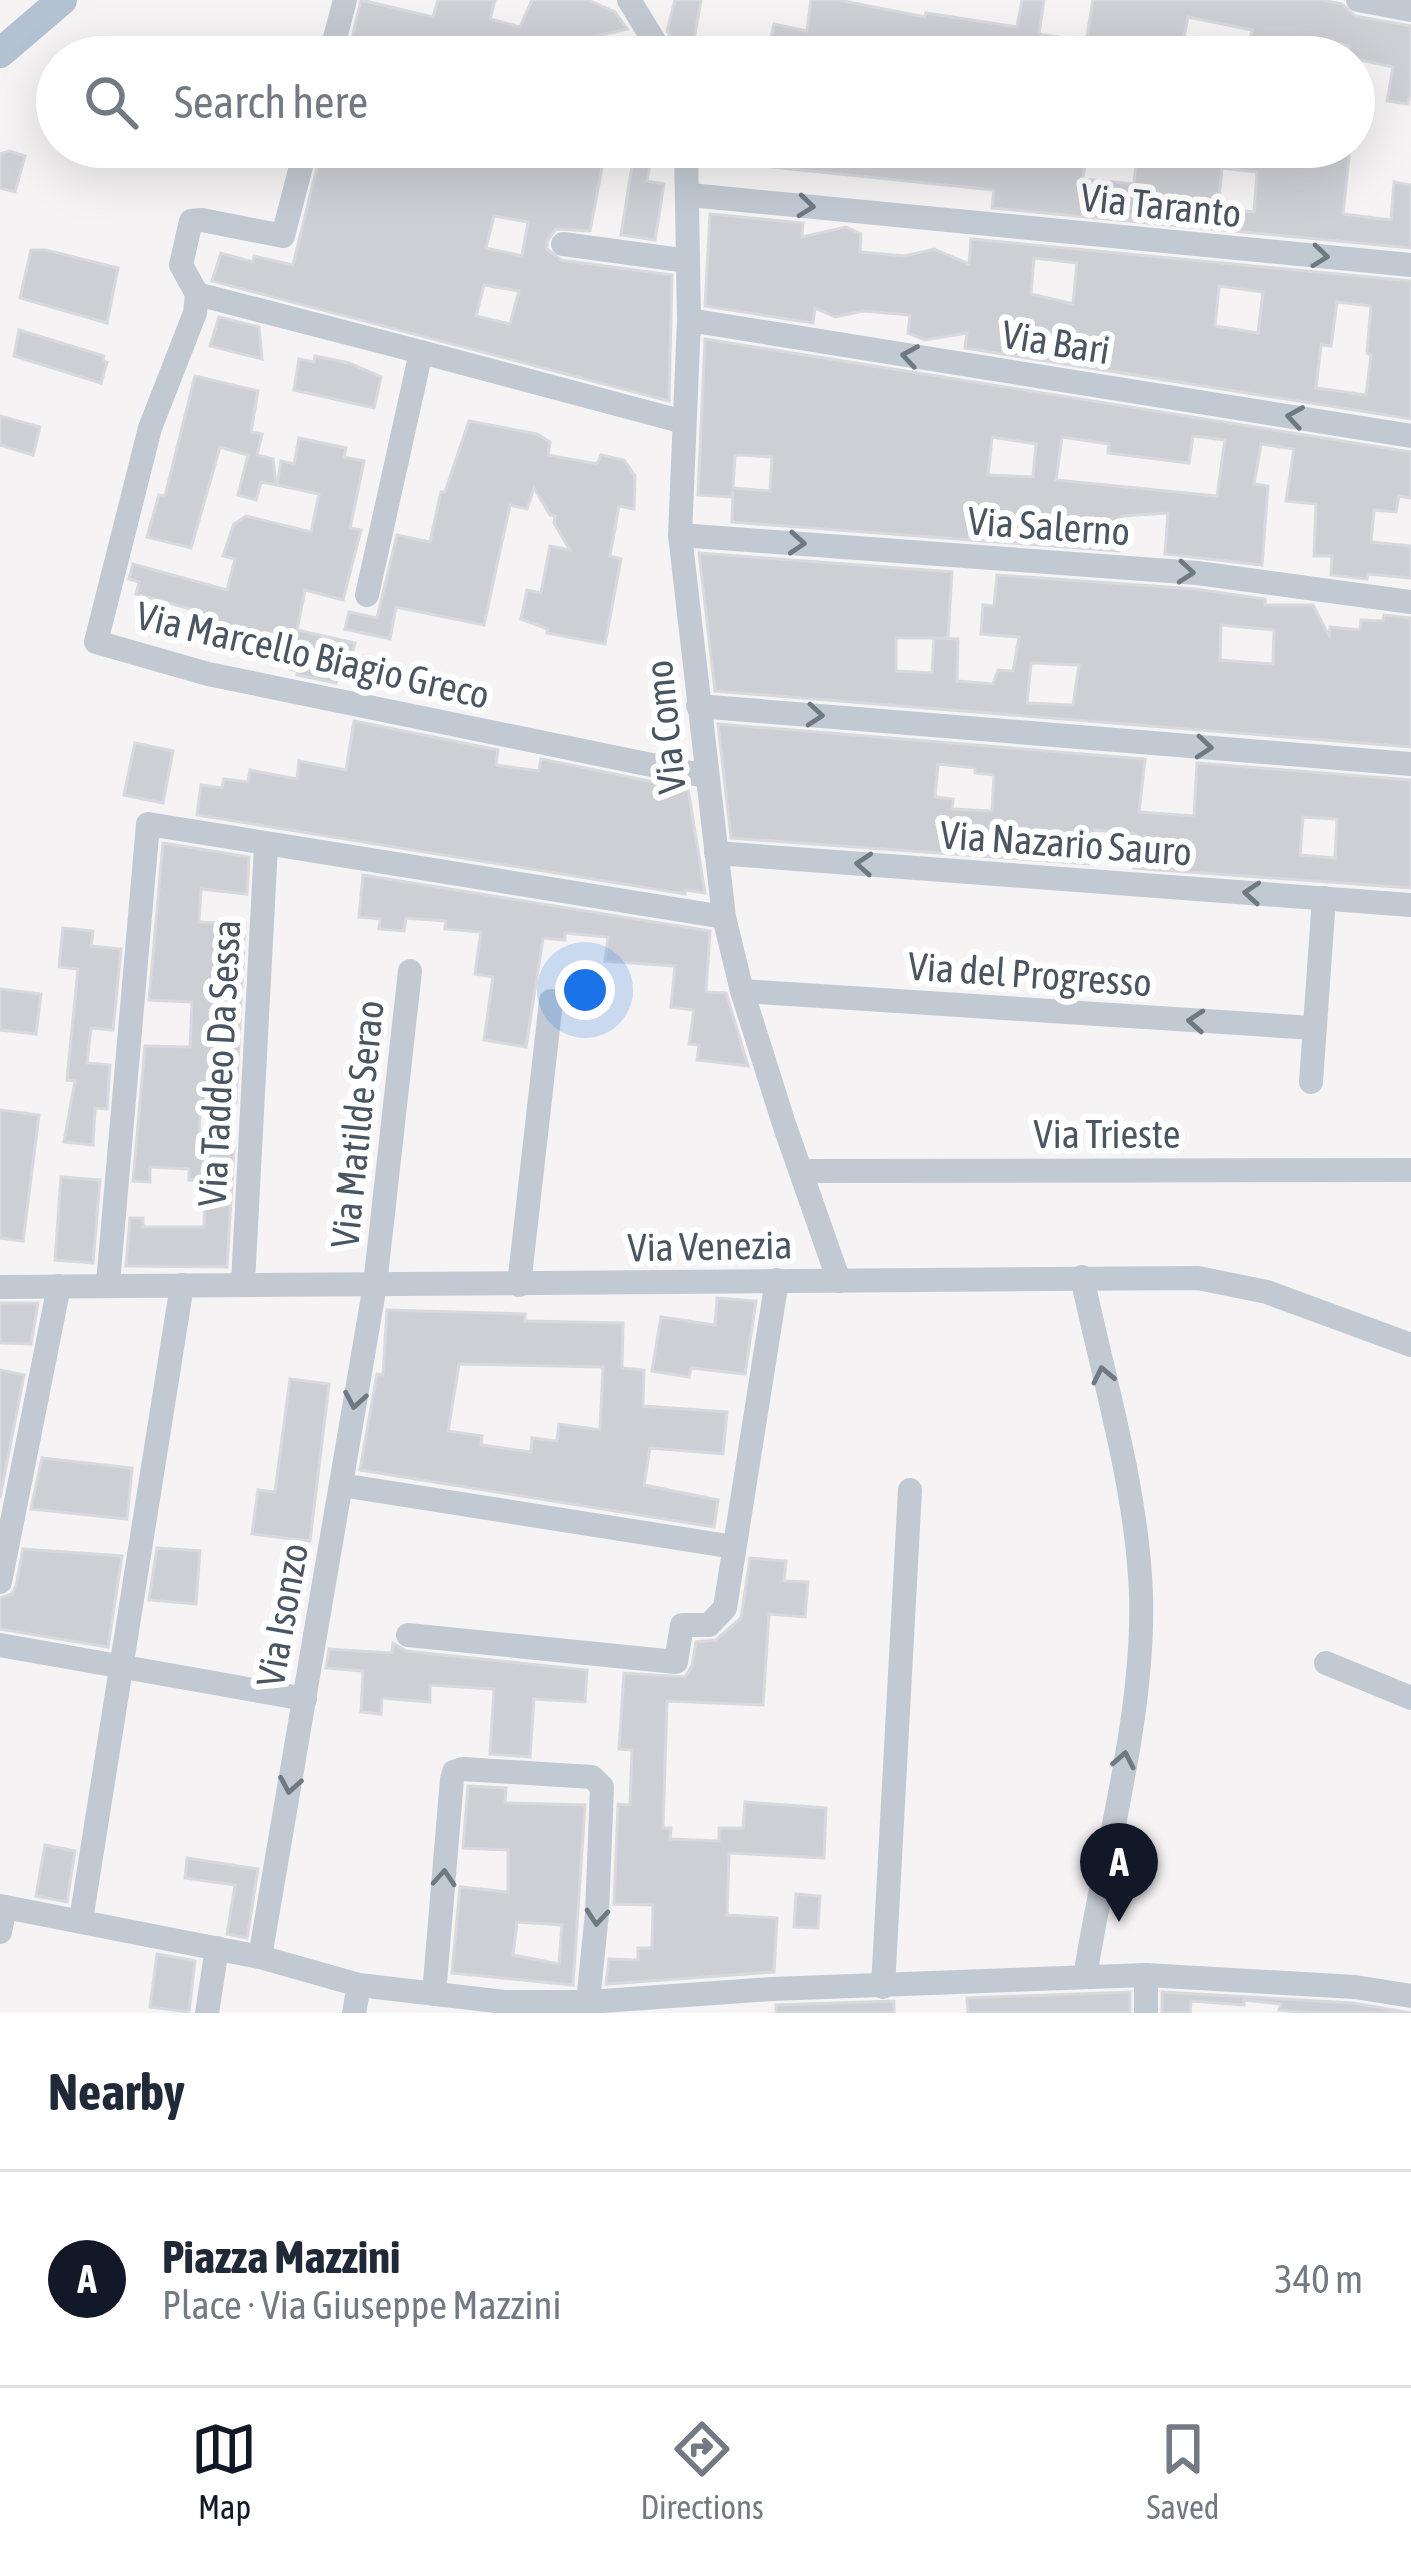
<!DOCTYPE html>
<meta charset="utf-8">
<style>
body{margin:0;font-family:"Asap Condensed",sans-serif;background:#f6f6f7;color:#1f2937}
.you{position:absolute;left:585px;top:990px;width:42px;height:42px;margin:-30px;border:9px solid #fff;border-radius:50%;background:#1a73e8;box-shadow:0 0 0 18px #1a73e833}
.badge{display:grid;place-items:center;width:78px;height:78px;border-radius:50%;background:#111827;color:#fff;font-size:39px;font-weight:700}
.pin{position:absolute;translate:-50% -99px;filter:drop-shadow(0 3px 6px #0008)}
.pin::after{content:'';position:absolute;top:63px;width:42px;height:36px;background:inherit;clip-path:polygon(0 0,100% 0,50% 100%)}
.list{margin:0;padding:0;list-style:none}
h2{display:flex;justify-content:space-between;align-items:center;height:156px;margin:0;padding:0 48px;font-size:51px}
h2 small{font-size:39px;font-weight:400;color:#747a83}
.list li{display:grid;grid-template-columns:78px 1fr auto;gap:36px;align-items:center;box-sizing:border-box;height:216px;padding:0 48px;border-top:3px solid #e0e1e3}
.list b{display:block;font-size:45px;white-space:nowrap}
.list p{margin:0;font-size:39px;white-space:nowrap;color:#747a83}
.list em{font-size:39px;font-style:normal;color:#747a83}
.icon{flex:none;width:66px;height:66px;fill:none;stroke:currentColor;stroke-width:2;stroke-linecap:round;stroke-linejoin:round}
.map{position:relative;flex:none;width:1411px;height:2013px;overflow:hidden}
.search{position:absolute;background:#fff;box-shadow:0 12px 48px #0002;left:36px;right:36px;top:36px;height:132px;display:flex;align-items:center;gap:30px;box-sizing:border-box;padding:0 42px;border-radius:66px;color:#747a83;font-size:45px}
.sheet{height:372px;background:#fff}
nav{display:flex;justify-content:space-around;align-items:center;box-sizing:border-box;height:168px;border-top:3px solid #e0e1e3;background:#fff;font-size:33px;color:#747a83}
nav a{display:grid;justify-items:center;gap:6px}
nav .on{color:#111827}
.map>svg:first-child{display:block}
.building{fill:#cdcfd5;stroke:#d7d9de;stroke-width:3;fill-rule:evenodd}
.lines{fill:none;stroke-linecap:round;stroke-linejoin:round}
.minor{stroke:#c1cad2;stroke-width:24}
.major{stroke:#b3c2d1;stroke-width:30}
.oneway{stroke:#6e7983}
.labels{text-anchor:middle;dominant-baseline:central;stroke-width:12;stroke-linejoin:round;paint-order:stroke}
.street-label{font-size:39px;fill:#4a5661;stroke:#fff}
</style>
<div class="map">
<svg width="1411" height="2013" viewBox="0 0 1411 2013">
<rect width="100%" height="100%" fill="#f5f3f3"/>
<g class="building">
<polygon points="361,0 433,17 438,0 495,0 490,19 520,27 532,0 588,0 615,12 627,29 593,37 641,57 348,55"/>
<polygon points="675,0 701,0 691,57 683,57 667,31"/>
<polygon points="811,0 838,0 925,17 926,13 1017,27 1022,0 1044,0 1039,34 1086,42 1093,0 1321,0 1342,4 1355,16 1411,26 1411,88 1408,104 1387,101 1393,67 1347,57 1349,46 1313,39 1309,57 1257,57 1258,49 1249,47 1252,30 1188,17 1180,57 767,57 774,24 807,31"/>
<path d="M322 147H407L490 165 491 147H606L590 231 556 229 547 241V249L561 260 672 275 669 401 212 281 221 253 253 262 254 256 293 265ZM494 216 528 222 522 256 486 248ZM484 285 519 291 510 324 476 316Z"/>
<polygon points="635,147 653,147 647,181 664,184 655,240 621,235"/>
<path d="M765 147H979L978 155 1024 159 1026 147H1087L1083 179 1134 184 1138 147H1350L1343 214 1391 220 1394 182 1411 185V248L992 208 994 190 763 166ZM1222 168 1257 172 1254 212 1218 209Z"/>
<polygon points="9,151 25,156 15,192 0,188 0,154"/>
<path d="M710 214 803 223 802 237 846 227 861 234 860 252 905 256 934 249 969 264 971 239 1411 281V419L965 348 967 333 925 340 908 333 910 315 863 311 835 317 815 308 813 323 705 306ZM1034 258 1077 263 1073 304 1031 294ZM1219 286 1263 292 1258 333 1215 326ZM1337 302 1371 306 1367 353 1371 355 1366 395 1316 388 1321 345 1331 346Z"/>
<polygon points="31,250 46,250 118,268 107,323 20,298"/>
<polygon points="219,317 259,327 262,359 210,346"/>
<polygon points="19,330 104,356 103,361 107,362 101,383 14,356"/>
<path d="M705 339 1411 452V498L1399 496 1396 512 1374 510 1371 542 1411 546V578L1368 574 1367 579 1331 575 1332 556H1314L1316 504 1286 501 1294 449 1261 444 1254 484 1268 486 1262 565 1165 554 1168 513 1122 516 1119 551 732 522 733 491 732 497 698 495ZM1193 436 1225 440 1217 496 1056 480 1062 437 1109 444 1108 453 1189 463ZM992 437 1036 444 1033 477 988 475ZM740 455 772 457 770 491 733 488 735 456Z"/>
<polygon points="315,356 349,363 381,377 374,408 294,390 299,359 314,362"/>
<polygon points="195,376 258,391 251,432 262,434 257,455 273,459 276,485 261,482 256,500 238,495 248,455 220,447 191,548 147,537 159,495 165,496"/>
<polygon points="0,416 40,427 33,455 0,445"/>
<polygon points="469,421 537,434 550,442 548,455 597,464 601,455 624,460 635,476 634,509 619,506 610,556 621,559 605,644 547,633 548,629 521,619 527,590 541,593 550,546 570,550 554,523 555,516 550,515 534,488 527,509 510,505 484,625 396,607 390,639 345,629 349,612 377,618 397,535 430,542 441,492 445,492"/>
<polygon points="299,438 346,448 344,457 364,461 350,528 361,530 343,600 305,590 297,630 355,643 348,668 340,668 336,683 297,675 298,671 289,669 290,663 240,652 197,629 202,612 136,594 139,582 129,579 133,564 227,590 235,559 223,556 234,524 246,516 311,532 319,494 277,485 281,461 294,464"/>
<path d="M699 553 952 572 948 638H896V671L932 673 934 638 958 639 957 681 993 684 998 670 1013 671 1019 637 981 634 983 605 994 606 997 575 1195 589 1265 599V605H1313L1329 636 1330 627 1360 630 1361 620 1383 621 1384 615 1411 618V747L715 691ZM1221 625 1274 630 1273 664 1220 660ZM1031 663 1079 665 1073 705 1027 703Z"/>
<polygon points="354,721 498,750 496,765 539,771 541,759 688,789 705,893 685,890 685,894 197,815 201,785 222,788 224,779 248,782 250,770 297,779 299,761 346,770"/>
<path d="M718 724 1145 759 1139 812 1194 816 1197 763 1411 780V888L1134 868 1136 834 1095 830 1089 864 731 838ZM938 764 975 768V773L994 775 992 811 952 809 953 799 935 797ZM1303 817 1337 819 1335 858 1300 855Z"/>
<polygon points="135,743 173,751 163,803 124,795"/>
<polygon points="163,843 249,857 247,894 201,889 199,922 245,924 236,1102 200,1100 199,1147 234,1149 227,1267 126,1266 130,1218 143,1218 143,1227 204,1227 205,1181 189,1180 189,1169 150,1167 150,1182 133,1181 145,1046 190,1047 192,1002 149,1000"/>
<polygon points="363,875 710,931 706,992 726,993 748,1066 697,1060 699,1045 689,1044 694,1010 671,1007 675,966 605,961 608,937 565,933 565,940 543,938 526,1047 484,1040 493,977 475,974 481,932 445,929 446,921 406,918 404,931 379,929 380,919 359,917"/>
<polygon points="63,928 93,931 91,946 121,949 113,1030 91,1028 87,1063 110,1065 107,1109 95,1108 93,1145 64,1142 75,1081 67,1080 78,969 59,967"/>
<polygon points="0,989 41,994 36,1034 0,1030"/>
<polygon points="0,1110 39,1115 23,1241 0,1238"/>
<polygon points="61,1177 100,1180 93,1263 55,1260"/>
<polygon points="717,1298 756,1301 745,1374 691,1368 689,1377 652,1371 661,1317 715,1325"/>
<polygon points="0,1303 38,1303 31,1344 0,1343"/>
<path d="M387 1310 525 1314V1321L623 1323 622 1368 644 1370 643 1406 727 1412 723 1454 650 1448 644 1485 718 1500 714 1527 360 1470 377 1374 383 1375ZM459 1364 603 1367 600 1430 559 1424 557 1441 532 1438 531 1452 481 1445 482 1436 448 1431Z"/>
<polygon points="0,1370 24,1375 0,1498"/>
<polygon points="290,1379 329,1384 310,1541 252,1534 258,1490 275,1492"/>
<polygon points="42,1458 132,1468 127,1519 31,1509"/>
<polygon points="157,1548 200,1551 196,1604 149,1600"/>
<polygon points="23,1549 122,1556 108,1647 0,1629 0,1598 12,1594 16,1586"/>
<polygon points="750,1558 786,1561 784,1581 808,1582 805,1617 769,1614 763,1705 667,1701 663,1828 671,1828 670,1839 719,1841 719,1828 743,1828 745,1802 826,1808 824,1858 729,1853 727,1915 777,1918 774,1972 606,1984 609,1959 638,1960 638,1948 652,1948 653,1905 614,1904 618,1804 630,1805 632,1750 619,1749 624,1673 685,1677 692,1666 696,1642 716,1640 741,1618"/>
<polygon points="393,1643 406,1651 587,1670 585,1702 534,1699 530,1757 490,1754 494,1689 430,1685 430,1702 382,1698 381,1714 361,1712 363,1671 326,1668 329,1649 392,1653"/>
<path d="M468 1786 506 1788 505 1803 585 1805 573 1985 452 1973 460 1887 508 1892V1850L463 1848ZM517 1922 562 1925 559 1964 513 1955Z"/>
<polygon points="45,1845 75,1851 67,1902 36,1896"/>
<polygon points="187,1858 258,1869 247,1938 227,1934 235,1885 185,1878"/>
<polygon points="796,1894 820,1896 818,1928 794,1927"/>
<polygon points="157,1954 195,1961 189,2012 150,2007"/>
<polygon points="1130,1992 1130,2013 968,2013 967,1998"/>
<polygon points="1162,1992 1353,2003 1411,2013 1309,2013 1279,2010 1281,2004 1244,2000 1244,2005 1191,2001 1190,2013 1162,2013"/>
<polygon points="894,2001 894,2013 776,2013 776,2005"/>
</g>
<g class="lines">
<g class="minor">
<polyline points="629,0 664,57"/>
<polyline points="1358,0 1411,10"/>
<polyline points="330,57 345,0"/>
<polyline points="306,147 283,236 202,220 191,221 181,265 197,294 195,313 150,428 96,642 208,674 705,776"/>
<polyline points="686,147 689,320 680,535 724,917 742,991 784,1124 839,1281"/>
<polyline points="690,195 1411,265"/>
<polyline points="563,244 688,261"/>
<polyline points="197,294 421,352"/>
<polyline points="689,320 1411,436"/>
<polyline points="680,535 1197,573 1411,602"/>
<polyline points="367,595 421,352 684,422"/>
<polyline points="698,706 1411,764"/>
<polyline points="716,853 1411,905"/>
<polyline points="742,991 1313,1028"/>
<polyline points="1311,1082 1324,898"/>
<polyline points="803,1171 1411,1170"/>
<path d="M1082 1277C1104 1381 1137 1488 1141 1594 1145 1716 1104 1855 1085 1977"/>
<polyline points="108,1283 148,824 724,917"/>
<polyline points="243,1283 266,846"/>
<polyline points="519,1285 551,1001"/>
<polyline points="0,1287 1198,1278 1267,1292 1411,1345"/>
<polyline points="341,1485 734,1547"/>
<polyline points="0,1582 59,1286"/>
<polyline points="408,1635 676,1662 682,1625 709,1625 725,1608 777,1280"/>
<polyline points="0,1645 305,1699"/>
<polyline points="1326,1663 1411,1698"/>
<polyline points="0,1906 260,1957 359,1985 504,2002 588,2002 772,1989 1146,1975 1355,1987 1411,1996"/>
<polyline points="81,1920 182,1285"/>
<polyline points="0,1932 5,1907"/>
<polyline points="260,1957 375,1285 410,971"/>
<polyline points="883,1987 910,1490"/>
<polyline points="434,1994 452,1779 454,1772 463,1769 592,1777 602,1787 597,1913 588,2002"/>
<polyline points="207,2013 217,1948"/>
<polyline points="354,2013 359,1985"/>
<polyline points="1146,2013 1146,1975"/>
</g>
<polyline class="major" points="0,53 62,0"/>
</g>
<defs><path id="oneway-chevron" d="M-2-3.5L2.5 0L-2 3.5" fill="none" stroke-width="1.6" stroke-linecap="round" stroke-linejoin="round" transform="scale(3)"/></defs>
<g class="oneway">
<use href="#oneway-chevron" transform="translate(806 206) rotate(6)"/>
<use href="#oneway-chevron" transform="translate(1320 256) rotate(6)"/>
<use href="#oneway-chevron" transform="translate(910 356) rotate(-171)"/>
<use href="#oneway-chevron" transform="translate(1295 417) rotate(-171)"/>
<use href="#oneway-chevron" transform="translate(797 543) rotate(4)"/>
<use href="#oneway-chevron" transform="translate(1186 572) rotate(5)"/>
<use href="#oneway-chevron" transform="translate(815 715) rotate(5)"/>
<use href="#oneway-chevron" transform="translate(1204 747) rotate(5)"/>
<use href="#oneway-chevron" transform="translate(864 864) rotate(-176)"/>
<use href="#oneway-chevron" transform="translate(1252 893) rotate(-176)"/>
<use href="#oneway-chevron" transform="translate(1196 1021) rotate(-176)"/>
<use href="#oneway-chevron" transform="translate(1103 1375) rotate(-102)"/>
<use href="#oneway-chevron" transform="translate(355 1400) rotate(100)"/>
<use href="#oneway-chevron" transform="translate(1124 1760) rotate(-79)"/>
<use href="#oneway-chevron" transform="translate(290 1785) rotate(100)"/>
<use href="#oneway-chevron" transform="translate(444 1878) rotate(-86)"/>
<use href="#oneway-chevron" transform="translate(597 1917) rotate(95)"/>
</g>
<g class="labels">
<g class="street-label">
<text transform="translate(1161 205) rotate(6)">Via Taranto</text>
<text transform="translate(1056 342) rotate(9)">Via Bari</text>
<text transform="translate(1049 526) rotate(4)">Via Salerno</text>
<text transform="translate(313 655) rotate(13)">Via Marcello Biagio Greco</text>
<text transform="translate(665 727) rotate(-96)">Via Como</text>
<text transform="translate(1066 843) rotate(4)">Via Nazario Sauro</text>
<text transform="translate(1030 974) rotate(4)">Via del Progresso</text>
<text transform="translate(219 1063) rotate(-87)">Via Taddeo Da Sessa</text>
<text transform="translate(357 1124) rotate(-84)">Via Matilde Serao</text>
<text x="1107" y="1134">Via Trieste</text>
<text transform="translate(710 1246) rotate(-1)">Via Venezia</text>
<text transform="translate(282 1615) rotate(-80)">Via Isonzo</text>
</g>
</g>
</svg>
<div class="you"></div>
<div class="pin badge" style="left:1119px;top:1922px">A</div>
<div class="search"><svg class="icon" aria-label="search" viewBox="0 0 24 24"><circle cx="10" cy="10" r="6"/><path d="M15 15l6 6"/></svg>Search here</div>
</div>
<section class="sheet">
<h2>Nearby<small></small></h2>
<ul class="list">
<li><span class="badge">A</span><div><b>Piazza Mazzini</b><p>Place · Via Giuseppe Mazzini</p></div><em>340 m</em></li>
</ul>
</section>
<nav>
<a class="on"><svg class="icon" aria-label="map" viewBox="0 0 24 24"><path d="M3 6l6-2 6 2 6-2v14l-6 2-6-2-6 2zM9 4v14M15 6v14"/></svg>Map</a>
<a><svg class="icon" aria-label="directions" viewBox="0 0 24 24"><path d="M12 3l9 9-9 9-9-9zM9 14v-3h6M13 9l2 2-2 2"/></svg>Directions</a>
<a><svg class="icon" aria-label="saved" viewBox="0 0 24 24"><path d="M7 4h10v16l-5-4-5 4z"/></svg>Saved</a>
</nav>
